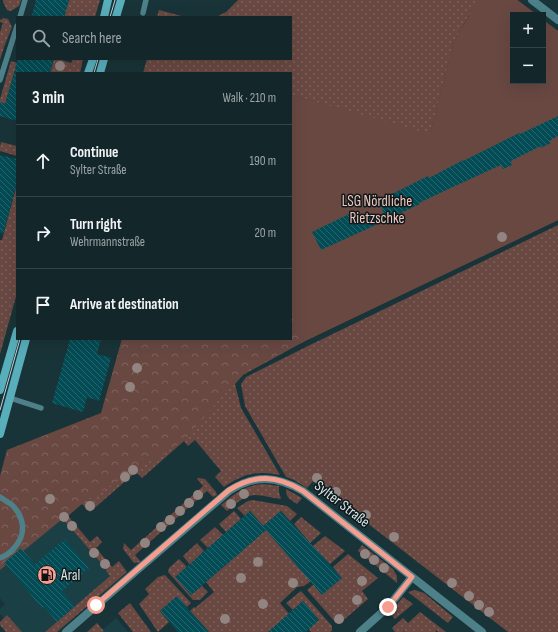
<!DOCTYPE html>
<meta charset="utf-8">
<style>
body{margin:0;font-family:"Sofia Sans Condensed",sans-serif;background:#203336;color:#f1f3f6}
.controls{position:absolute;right:12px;top:12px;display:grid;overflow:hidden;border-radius:0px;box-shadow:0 4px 16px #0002}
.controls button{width:36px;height:36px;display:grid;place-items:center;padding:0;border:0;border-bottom:1px solid #324447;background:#13272a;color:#f1f3f6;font:20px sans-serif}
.stop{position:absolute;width:12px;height:12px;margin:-9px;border:3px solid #f59d8f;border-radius:50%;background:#fff}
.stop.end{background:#f59d8f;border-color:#fff;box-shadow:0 1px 4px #0008}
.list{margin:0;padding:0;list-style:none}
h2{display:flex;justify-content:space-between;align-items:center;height:52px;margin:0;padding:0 16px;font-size:17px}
h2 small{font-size:13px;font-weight:400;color:#9da5a8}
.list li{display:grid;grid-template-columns:26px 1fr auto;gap:12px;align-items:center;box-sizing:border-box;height:72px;padding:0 16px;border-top:1px solid #324447}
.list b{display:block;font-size:15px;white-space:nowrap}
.list p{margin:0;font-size:13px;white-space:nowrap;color:#9da5a8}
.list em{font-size:13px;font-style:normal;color:#9da5a8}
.icon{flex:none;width:22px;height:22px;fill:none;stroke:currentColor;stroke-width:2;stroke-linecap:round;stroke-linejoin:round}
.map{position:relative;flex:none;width:558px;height:632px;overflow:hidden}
.search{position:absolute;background:#13272a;box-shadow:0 4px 16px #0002;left:16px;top:16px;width:276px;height:44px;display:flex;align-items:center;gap:10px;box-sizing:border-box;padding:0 14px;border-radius:0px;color:#9da5a8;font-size:15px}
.panel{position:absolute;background:#13272a;box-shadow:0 4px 16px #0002;left:16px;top:72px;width:276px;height:268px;border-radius:0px}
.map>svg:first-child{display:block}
.built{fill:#1a3f45}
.grass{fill:url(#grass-dots)}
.park{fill:url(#park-crowns)}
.garden{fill:#694842}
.building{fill:url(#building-back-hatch)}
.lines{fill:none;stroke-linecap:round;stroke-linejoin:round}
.lane{stroke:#4d8089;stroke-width:5.5}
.street{stroke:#4d8089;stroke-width:8}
.secondary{stroke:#59aebc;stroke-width:8}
.tram{stroke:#c1d1d5;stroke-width:1}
.tree{fill:#928481}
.route{stroke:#f59d8f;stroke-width:5}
.labels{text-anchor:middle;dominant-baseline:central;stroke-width:3;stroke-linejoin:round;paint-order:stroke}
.park-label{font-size:15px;fill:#f5c5bd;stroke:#0e191b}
.street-label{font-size:15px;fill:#d7e6e9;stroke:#0e191b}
.poi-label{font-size:15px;fill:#d7e6e9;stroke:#0e191b;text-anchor:start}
</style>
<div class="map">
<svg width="558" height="632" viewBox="0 0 558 632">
<defs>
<pattern id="grass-dots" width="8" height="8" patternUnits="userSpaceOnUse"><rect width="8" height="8" fill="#694842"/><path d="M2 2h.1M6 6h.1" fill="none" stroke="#7e625d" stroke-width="1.8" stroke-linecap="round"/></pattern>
<pattern id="park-crowns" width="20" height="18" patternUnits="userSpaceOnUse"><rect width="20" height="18" fill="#694842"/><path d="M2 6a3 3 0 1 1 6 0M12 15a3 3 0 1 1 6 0" fill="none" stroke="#7e625d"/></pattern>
<pattern id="building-back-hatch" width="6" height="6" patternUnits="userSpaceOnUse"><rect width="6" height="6" fill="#044c55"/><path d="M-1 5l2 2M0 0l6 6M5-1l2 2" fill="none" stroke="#28666d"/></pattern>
</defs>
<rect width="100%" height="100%" fill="#193438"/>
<g class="built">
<polygon points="51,505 107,570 110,576 45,632 22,632 7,615 4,618 0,614 0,609 5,604 0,598 0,549"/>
<polygon points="116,618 128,632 100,632"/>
</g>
<g class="grass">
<polygon points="3,0 21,0 19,6 11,11 7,10 3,2"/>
<polygon points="69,0 100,0 95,17 64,17"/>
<polygon points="238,0 517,0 537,15 469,15 454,42 430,134 432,136 291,95 291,73 143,73 147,59 291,59 291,17 216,17 226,12"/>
<polygon points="159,10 185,17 157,17"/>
<polygon points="4,18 8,19 12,27 4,47 0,60 0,32 3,23 0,22 0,20"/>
<polygon points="54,59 58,59 71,63 73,59 83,59 80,73 50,73"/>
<polygon points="11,61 17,63 5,104 0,102 0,99"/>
<polygon points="1,142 17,146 17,156 0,151 0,147"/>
<polygon points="17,184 17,293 0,354 0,240 2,240"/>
<polygon points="558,225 558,632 508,632 313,481 307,488 294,480 286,477 245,406 241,384 246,377 308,346"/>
<path d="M122 339H291L305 341 243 375 235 384 241 408 280 475C257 470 243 474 224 487L215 477 221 471 195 440 188 446 184 441 142 478 136 472 90 512 82 504 68 516 90 542 97 536 102 542 96 548 112 567 119 561 127 572 57 632H45L110 576 106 571 107 570 51 505 91 453Z"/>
<polygon points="199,478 205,479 216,492 217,495 213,497 207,491 135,555 141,562 134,563 123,549 124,543 131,550 203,486 197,479"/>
<path d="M264 484 279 486V492L281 499C272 498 263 495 255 495 245 495 234 505 227 511L221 505C235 493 245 485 264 484Z"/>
<path d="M286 489 302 498 297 504C290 499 286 498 286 489Z"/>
<polygon points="253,500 287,506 297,514 290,521 281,511 263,526 250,511 245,516 237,508 248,501"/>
<polygon points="234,511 241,519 226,532 219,524"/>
<polygon points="301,517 321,533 310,543 294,524"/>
<polygon points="215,527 223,535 208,548 200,540"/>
<polygon points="266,530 311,581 304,586 297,587 280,603 289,614 268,632 209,632 190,611 194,607 195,608 214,592 206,582"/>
<polygon points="325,536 345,551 330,564 313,546"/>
<polygon points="197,543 204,551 190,565 183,556"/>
<polygon points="362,545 393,569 397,576 397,583 358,551"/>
<polygon points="348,554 378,578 362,591 368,599 339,624 336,623 307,590 314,584 341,578 333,567"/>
<polygon points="179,559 187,567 176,577 191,595 202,586 208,592 200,600 193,600 168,572 169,568"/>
<polygon points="165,575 191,603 187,607 177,596 160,611 169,622 158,632 139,604 149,594 145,589 158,577"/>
<polygon points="415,590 424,593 453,617 448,623 408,592"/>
<polygon points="301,591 332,626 332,631 330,632 311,632 309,629 319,620 303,601 293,610 286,603"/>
<polygon points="403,597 413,604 395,619 390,613"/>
<polygon points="130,603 151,632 133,632 118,613"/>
<polygon points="420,612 446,632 438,632 437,630 435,632 405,632 404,631 403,632 395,632 392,628 403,618 408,623"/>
<polygon points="7,615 22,632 6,632 0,625 0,622"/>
<polygon points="97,623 104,631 102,632 87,632"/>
</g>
<polygon class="park" points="478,0 517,0 537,15 513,15 513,81 543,81 543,20 558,31 558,220 305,341 242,373 184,441 82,503 0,570 0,476 7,450 101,413 122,339 291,339 291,95 430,134 454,42"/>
<polygon class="garden" points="478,0 517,0 537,15 513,15 513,81 543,81 543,20 558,31 558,220 305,341 291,316 291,95 430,134 454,42"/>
<g class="building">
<polygon points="36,0 69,0 64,17 38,17 32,15"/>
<polygon points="18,59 54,59 50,73 14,73"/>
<polygon points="14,74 17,74 17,121 0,116 0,102 5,104"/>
<polygon points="558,116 558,136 549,141 551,143 541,148 541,146 511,161 512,165 503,169 501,165 455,186 419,203 420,204 365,230 321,250 312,232 355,211 360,220 384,213 378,201 428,176 429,178 463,160 463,161 519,133 520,134"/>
<polygon points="0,155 17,159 17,184 3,234 0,233"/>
<polygon points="70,339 101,339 97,354 111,358 99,401 87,397 83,412 52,403"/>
<polygon points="250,511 263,526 281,511 342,578 322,595 266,530 191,595 175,577"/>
<polygon points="65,539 89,568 62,591 75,606 57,622 44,607 42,608 4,563 21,548 35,564"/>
<polygon points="177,596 190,611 209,632 178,632 160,611"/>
<polygon points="303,601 319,620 309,629 305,632 268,632"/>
</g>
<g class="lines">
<g class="lane">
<polyline points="143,13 146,0"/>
<polyline points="20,17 25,0"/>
<polyline points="0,80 17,26"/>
<polyline points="10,398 41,408"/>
<path d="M0 497C3 499 7 502 11 504 24 516 27 533 15 547 11 552 6 556 0 558"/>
</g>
<g class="street">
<polyline points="532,0 558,20"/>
<path d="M66 632 136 571 229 491C255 474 277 476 303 491L482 632"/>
<polyline points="360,632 388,607 412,577"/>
</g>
<g class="secondary">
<polyline points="104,17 108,0"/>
<polyline points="116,17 121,0"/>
<polyline points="88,73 93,59"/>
<polyline points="100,73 104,59"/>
<polyline points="0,390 17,331"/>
<polyline points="0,434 26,339"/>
</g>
<g class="tram">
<polyline points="110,17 115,0"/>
<polyline points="94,73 98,59"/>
<polyline points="0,410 20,339"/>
</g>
</g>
<g class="tree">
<circle cx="60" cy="66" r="5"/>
<circle cx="502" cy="237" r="5"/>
<circle cx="137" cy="368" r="5"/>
<circle cx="130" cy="387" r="5"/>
<circle cx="133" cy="470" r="5"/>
<circle cx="125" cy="477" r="5"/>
<circle cx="317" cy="478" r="5"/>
<circle cx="336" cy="492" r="5"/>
<circle cx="244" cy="494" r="5"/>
<circle cx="198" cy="495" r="5"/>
<circle cx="50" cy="499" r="5"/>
<circle cx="189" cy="503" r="5"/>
<circle cx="231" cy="504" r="5"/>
<circle cx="90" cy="506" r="5"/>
<circle cx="180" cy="511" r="5"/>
<circle cx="366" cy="515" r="5"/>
<circle cx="64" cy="517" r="5"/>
<circle cx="170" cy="520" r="5"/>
<circle cx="72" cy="526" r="5"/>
<circle cx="161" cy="527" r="5"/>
<circle cx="394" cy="537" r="5"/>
<circle cx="145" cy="543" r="5"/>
<circle cx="94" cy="553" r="5"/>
<circle cx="365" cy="554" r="5"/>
<circle cx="374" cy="560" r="5"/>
<circle cx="258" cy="562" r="5"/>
<circle cx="105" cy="564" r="5"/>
<circle cx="384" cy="568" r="5"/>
<circle cx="241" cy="578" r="5"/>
<circle cx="362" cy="581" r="5"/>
<circle cx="293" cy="583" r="5"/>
<circle cx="452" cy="583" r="5"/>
<circle cx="469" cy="596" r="5"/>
<circle cx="357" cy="600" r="5"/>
<circle cx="263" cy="604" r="5"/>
<circle cx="479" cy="605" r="5"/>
<circle cx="489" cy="612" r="5"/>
<circle cx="225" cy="619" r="5"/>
<circle cx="339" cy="619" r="5"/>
</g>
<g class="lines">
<path class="route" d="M96 605 229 490C255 474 277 475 303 491L412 577 388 607"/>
</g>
<defs>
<g id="fuel-disc" transform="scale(1)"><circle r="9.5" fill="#f59d8f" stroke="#0e191b"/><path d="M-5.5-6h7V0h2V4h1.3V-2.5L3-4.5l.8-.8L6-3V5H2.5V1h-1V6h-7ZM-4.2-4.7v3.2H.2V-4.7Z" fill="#111"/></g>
</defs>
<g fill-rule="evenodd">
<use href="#fuel-disc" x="47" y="575"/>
</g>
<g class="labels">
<g class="park-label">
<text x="377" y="201">LSG Nördliche<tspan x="377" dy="17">Rietzschke</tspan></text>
</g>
<g class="street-label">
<text transform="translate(342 504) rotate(38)">Sylter Straße</text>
</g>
<g class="poi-label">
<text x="61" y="575">Aral</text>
</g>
</g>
</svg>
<div class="controls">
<button>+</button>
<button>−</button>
</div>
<div class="stop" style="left:96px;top:605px"></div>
<div class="stop end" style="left:388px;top:607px"></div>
<div class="search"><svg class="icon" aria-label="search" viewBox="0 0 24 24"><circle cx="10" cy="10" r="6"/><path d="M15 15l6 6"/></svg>Search here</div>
<section class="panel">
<h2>3 min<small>Walk · 210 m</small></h2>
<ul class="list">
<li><svg class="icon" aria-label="ahead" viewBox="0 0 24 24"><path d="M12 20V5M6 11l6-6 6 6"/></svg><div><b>Continue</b><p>Sylter Straße</p></div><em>190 m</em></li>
<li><svg class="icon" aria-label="right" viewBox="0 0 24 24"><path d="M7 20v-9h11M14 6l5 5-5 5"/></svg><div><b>Turn right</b><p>Wehrmannstraße</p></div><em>20 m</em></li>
<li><svg class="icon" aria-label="arrive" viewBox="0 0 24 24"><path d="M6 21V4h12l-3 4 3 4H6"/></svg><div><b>Arrive at destination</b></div></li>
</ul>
</section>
</div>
